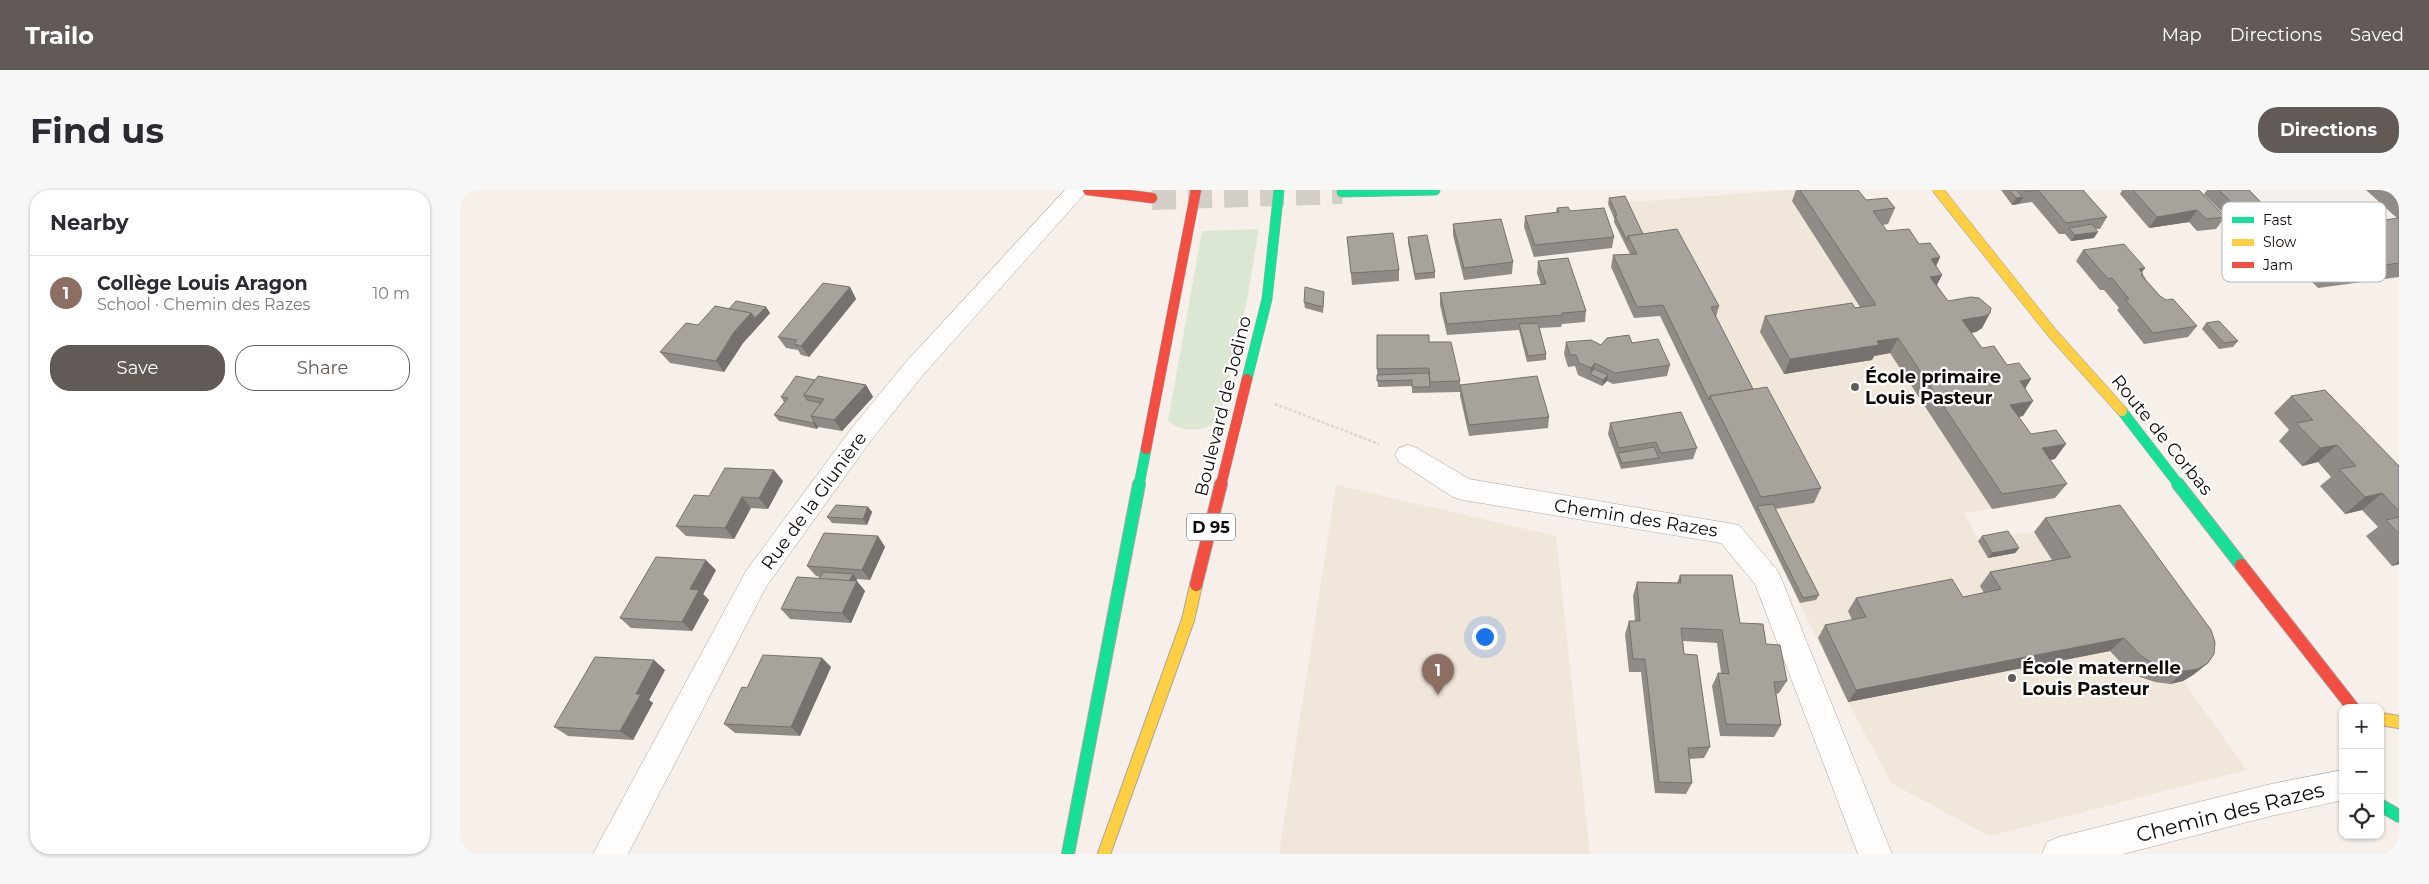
<!DOCTYPE html>
<meta charset="utf-8">
<style>
body{margin:0;font-family:Montserrat,sans-serif;background:#f7f7f7;color:#2b2b33}
.controls{position:absolute;right:15px;bottom:15px;display:grid;overflow:hidden;border-radius:10px;box-shadow:0 1px 4px #0004}
.controls button{width:45px;height:45px;display:grid;place-items:center;padding:0;border:0;border-bottom:1px solid #e1e1e2;background:#fff;color:#2b2b33;font:25px sans-serif}
.you{position:absolute;left:1024px;top:446px;width:18px;height:18px;margin:-12px;border:4px solid #fff;border-radius:50%;background:#1a73e8;box-shadow:0 0 0 8px #1a73e833}
.badge{display:grid;place-items:center;width:32px;height:32px;border-radius:50%;background:#615a56;color:#fff;font-size:16px;font-weight:700}
.pin{position:absolute;translate:-50% -41px;filter:drop-shadow(0 1px 2px #0008)}
.pin::after{content:'';position:absolute;top:26px;width:18px;height:15px;background:inherit;clip-path:polygon(0 0,100% 0,50% 100%)}
.list{margin:0;padding:0;list-style:none}
h2{display:flex;justify-content:space-between;align-items:center;height:65px;margin:0;padding:0 20px;font-size:21px}
h2 small{font-size:16px;font-weight:400;color:#7c7c81}
.list li{display:grid;grid-template-columns:32px 1fr auto;gap:15px;align-items:center;box-sizing:border-box;height:75px;padding:0 20px;border-top:1px solid #e1e1e2}
.list b{display:block;font-size:19px;white-space:nowrap}
.list p{margin:0;font-size:16px;white-space:nowrap;color:#7c7c81}
.list em{font-size:16px;font-style:normal;color:#7c7c81}
.actions{display:flex;gap:10px;padding:15px 20px}
.actions a{flex:1;padding:11px 0;border:1px solid #615a56;border-radius:20px;text-align:center;font-size:18px;color:#615a56}
.actions .main{background:#615a56;color:#fff}
.icon{flex:none;width:28px;height:28px;fill:none;stroke:currentColor;stroke-width:2;stroke-linecap:round;stroke-linejoin:round}
.map{position:relative;flex:none;width:1939px;height:664px;overflow:hidden;border-radius:20px}
header{display:flex;align-items:center;gap:30px;box-sizing:border-box;height:70px;padding:0 25px;background:#615a56;color:#fff}
header strong{font-size:24px}
nav{display:flex;gap:28px;margin-inline-start:auto;font-size:18px}
.intro{display:flex;align-items:center;justify-content:space-between;box-sizing:border-box;height:120px;padding:0 30px}
h1{margin:0;font-size:35px}
.button{padding:12px 22px;border-radius:20px;background:#615a56;color:#fff;font-size:18px;font-weight:700}
main{display:flex;gap:30px;padding:0 30px}
aside{flex:1;background:#fff;border-radius:20px;box-shadow:0 1px 4px #0004}
.map>svg:first-child{display:block}
.education{fill:#f0e6d9}
.green{fill:#dce7d3}
.lines{fill:none;stroke-linecap:round;stroke-linejoin:round}
.secondary-tunnel{stroke:#d4cec8;stroke-width:24;stroke-dasharray:24 12;stroke-linecap:butt}
.street-casing{stroke:#aba49f;stroke-width:1}
.fast-far1-casing{stroke:#aba49f;stroke-width:11}
.fast-casing{stroke:#aba49f;stroke-width:14}
.slow-far1-casing{stroke:#aba49f;stroke-width:11}
.slow-casing{stroke:#aba49f;stroke-width:14}
.jam-far1-casing{stroke:#aba49f;stroke-width:11}
.jam-casing{stroke:#aba49f;stroke-width:14}
.path{stroke:#d9d6d5;stroke-width:2.5;stroke-dasharray:3 2;stroke-linecap:butt}
.street{fill:#fefdfc;fill-rule:evenodd}
.fast-far1{stroke:#16e098;stroke-width:10}
.fast{stroke:#16e098;stroke-width:12}
.slow-far1{stroke:#ffcf43;stroke-width:10}
.slow{stroke:#ffcf43;stroke-width:12}
.jam-far1{stroke:#f24e42;stroke-width:10}
.jam{stroke:#f24e42;stroke-width:12}
.wall{fill:#908b87}
.shaded-wall{fill:#76716e}
.building{fill:#a8a29d;stroke:#76716e}
.poi-dot{fill:#615a56;stroke:#fff;stroke-width:2}
.labels{text-anchor:middle;dominant-baseline:central;stroke-width:4.5;stroke-linejoin:round;paint-order:stroke}
.shield{fill:#fff;stroke:#585451;stroke-width:1}
.shield-label{font-size:16px;font-weight:bold;fill:#100a07}
.poi-label{font-size:18px;font-weight:bold;fill:#100a07;stroke:#fff;text-anchor:start}
.street-label{font-size:18px;fill:#100a07;stroke:#fff}
.near-street-label{font-size:21px;fill:#100a07;stroke:#fff}
.key{fill:#fff;stroke:#b7b6b5;stroke-width:1}
.key-label{font-size:14px;fill:#100a07}
</style>
<header>
<strong>Trailo</strong>
<nav><a>Map</a><a>Directions</a><a>Saved</a></nav>
</header>
<div class="intro"><h1>Find us</h1><a class="button">Directions</a></div>
<main>
<aside>
<h2>Nearby<small></small></h2>
<ul class="list">
<li><span class="badge" style="background:#8d6e63">1</span><div><b>Collège Louis Aragon</b><p>School · Chemin des Razes</p></div><em>10 m</em></li>
</ul>
<div class="actions"><a class="main">Save</a><a>Share</a></div>
</aside>
<div class="map">
<svg width="1939" height="664" viewBox="0 0 1939 664">
<rect width="100%" height="100%" fill="#f7f0ea"/>
<g class="education">
<polygon points="1327,0 1381,0 1428,34 1407,37 1474,100 1522,138 1516,142 1494,145 1541,230 1585,255 1595,269 1571,273 1595,308 1504,323 1528,368 1554,363 1544,346 1574,342 1738,476 1733,485 1723,491 1787,580 1529,646 1431,593 1388,512 1295,322 1154,32 1156,31 1148,14"/>
<polygon points="876,295 1096,346 1130,664 819,664"/>
</g>
<path class="green" d="M799 39 787 111 759 231C743 241 724 244 708 231L742 41Z"/>
<g class="lines">
<polyline class="secondary-tunnel" points="692,8 882,2"/>
<g class="street-casing">
<g id="street">
<polygon points="605,0 628,0 463,185 409,253 306,397 168,664 133,664 286,381 391,239 445,173"/>
<polygon points="948,255 957,258 1009,289 1279,335 1317,380 1321,388 1432,664 1398,664 1295,394 1261,353 1003,310 993,307 939,272 935,265 939,258"/>
<polygon points="1883,580 1883,610 1811,626 1663,664 1582,664 1587,652 1599,647 1811,594"/>
</g>
</g>
<g class="fast-far1-casing">
<g id="fast-far1">
<polyline points="882,2 975,0"/>
<polyline points="787,189 807,109 819,0"/>
<polyline points="1662,221 1719,295"/>
<polyline points="679,295 686,259"/>
</g>
</g>
<g class="fast-casing">
<g id="fast">
<polyline points="1718,294 1781,375"/>
<polyline points="1920,615 1939,626"/>
<polyline points="608,664 679,294"/>
</g>
</g>
<g class="slow-far1-casing">
<polyline id="slow-far1" points="1478,0 1593,144 1662,221"/>
</g>
<g class="slow-casing">
<g id="slow">
<polyline points="1920,529 1939,532"/>
<polyline points="644,664 728,430 736,395"/>
</g>
</g>
<g class="jam-far1-casing">
<g id="jam-far1">
<polyline points="628,0 692,8"/>
<polyline points="686,259 736,0"/>
<polyline points="761,295 787,189"/>
</g>
</g>
<g class="jam-casing">
<g id="jam">
<polyline points="1781,375 1893,518"/>
<polyline points="736,395 761,294"/>
</g>
</g>
<polyline class="path" points="815,214 919,254"/>
<use href="#street" class="street"/>
<use href="#fast-far1" class="fast-far1"/>
<use href="#fast" class="fast"/>
<use href="#slow-far1" class="slow-far1"/>
<use href="#slow" class="slow"/>
<use href="#jam-far1" class="jam-far1"/>
<use href="#jam" class="jam"/>
</g>
<g class="wall">
<polygon points="1336,0 1398,0 1406,10 1435,18 1428,34 1422,35 1427,41 1459,54 1480,67 1476,76 1482,85 1477,95 1488,111 1530,123 1522,138 1516,142 1511,143 1522,158 1565,199 1563,226 1559,227 1571,244 1595,269 1590,270 1607,294 1595,308 1532,319 1430,163 1414,166 1412,170 1324,184 1300,142 1305,126 1400,117 1332,11"/>
<polygon points="1541,0 1623,0 1647,27 1640,39 1636,39 1634,48 1611,51 1605,44 1599,44 1572,12 1552,15"/>
<polygon points="1662,0 1739,0 1765,27 1756,39 1737,41 1729,32 1689,38 1660,4"/>
<polygon points="1747,0 1789,0 1815,27 1806,38 1781,42 1744,4"/>
<polygon points="1906,0 1939,0 1939,87 1858,98 1819,58 1832,42 1938,29"/>
<polygon points="1149,8 1183,44 1259,116 1256,127 1293,199 1361,298 1354,313 1315,319 1359,405 1356,410 1340,413 1200,126 1174,128 1151,77 1153,65 1170,64 1154,32 1154,28 1148,14"/>
<polygon points="1097,18 1154,47 1152,58 1074,67 1064,37 1065,26 1096,23"/>
<polygon points="993,34 1053,72 1052,84 1004,90 993,45"/>
<polygon points="887,47 939,80 939,91 892,95"/>
<polygon points="948,47 975,82 975,88 955,90 948,53"/>
<polygon points="1623,60 1682,83 1686,89 1686,90 1700,106 1737,136 1728,147 1684,154 1657,120 1659,118 1644,100 1640,100 1616,71"/>
<polygon points="1078,71 1126,121 1125,132 1102,134 1101,137 1079,138 1086,164 1086,170 1067,172 1059,140 987,145 980,115 980,103 1081,95 1077,83"/>
<polygon points="390,97 396,109 349,167 341,165 338,160 326,158 318,147"/>
<polygon points="864,108 863,123 845,118 844,112"/>
<polygon points="306,117 310,123 283,153 264,182 210,173 200,162 238,135 269,119"/>
<polygon points="1746,133 1778,151 1773,157 1759,159 1742,139"/>
<polygon points="969,152 1000,191 1000,202 952,203 952,196 918,197 917,179"/>
<polygon points="1106,152 1141,155 1172,153 1210,175 1207,186 1153,194 1147,191 1142,196 1118,185 1115,176 1108,177 1104,164"/>
<polygon points="355,190 406,195 413,207 382,241 358,237 357,239 319,231 314,225 324,212 321,207"/>
<polygon points="1000,195 1089,227 1088,238 1009,246 1000,206"/>
<polygon points="1831,206 1939,276 1939,374 1932,376 1906,346 1918,337 1902,320 1885,324 1860,296 1871,287 1858,272 1842,276 1819,251 1829,240 1814,223"/>
<polygon points="1150,233 1237,258 1233,269 1161,279 1148,244"/>
<polygon points="323,291 308,319 291,318 274,349 226,346 216,336 249,306"/>
<polygon points="408,317 412,322 407,335 372,333 367,327"/>
<polygon points="1585,328 1748,473 1733,485 1723,491 1710,494 1695,492 1680,487 1666,478 1650,461 1388,512 1358,448 1365,435 1392,430 1388,421 1396,408 1503,407 1524,403 1520,396 1530,382 1592,370 1574,342"/>
<polygon points="418,346 425,357 410,390 397,389 396,391 405,401 391,433 330,429 321,419 359,389 360,387 356,386 347,376"/>
<polygon points="1522,346 1559,358 1555,363 1528,368 1518,351"/>
<polygon points="256,380 243,404 249,410 232,441 171,438 160,428"/>
<polygon points="1220,385 1306,454 1327,491 1319,503 1316,504 1321,535 1314,547 1260,546 1252,496 1258,483 1261,483 1257,453 1223,451 1224,464 1250,557 1244,568 1229,569 1232,593 1226,604 1195,603 1181,482 1169,482 1165,444 1169,431 1175,431 1173,406 1177,392 1217,393"/>
<polygon points="362,468 371,477 340,546 275,543 264,534 287,498"/>
<polygon points="205,480 189,510 193,513 173,550 108,546 94,537"/>
</g>
<g class="shaded-wall">
<polygon points="1563,7 1559,14 1552,15 1556,8"/>
<polygon points="1737,20 1729,32 1689,38 1697,27"/>
<polygon points="1638,42 1634,48 1611,51 1615,45"/>
<polygon points="1480,67 1473,83 1471,69"/>
<polygon points="1685,78 1678,88 1679,79"/>
<polygon points="1482,85 1474,100 1470,87"/>
<polygon points="390,97 396,109 349,167 341,156"/>
<polygon points="306,117 310,123 283,153 264,182 256,171 274,142 291,123"/>
<polygon points="1530,123 1522,138 1516,142 1494,145 1502,130"/>
<polygon points="1438,148 1430,163 1414,166 1412,170 1324,184 1330,169 1417,151"/>
<polygon points="1135,173 1133,185 1130,184 1131,178"/>
<polygon points="1148,185 1147,191 1142,196 1143,190"/>
<polygon points="1571,189 1562,204 1560,191"/>
<polygon points="406,195 413,207 382,241 374,230"/>
<polygon points="1573,211 1563,226 1541,230 1550,215"/>
<polygon points="354,231 358,237 357,239 353,233"/>
<polygon points="1606,254 1595,269 1571,273 1582,258"/>
<polygon points="1877,255 1858,272 1842,276 1860,258"/>
<polygon points="314,280 323,291 308,319 299,308"/>
<polygon points="1922,303 1902,320 1885,324 1905,307"/>
<polygon points="282,307 291,318 274,349 265,338"/>
<polygon points="408,317 412,322 407,335 403,329"/>
<polygon points="418,346 425,357 410,390 402,380"/>
<polygon points="1559,358 1555,363 1528,368 1532,363"/>
<polygon points="246,370 256,380 243,404 249,410 232,441 222,432 230,399"/>
<polygon points="1939,371 1939,374 1932,376"/>
<polygon points="393,384 397,389 392,400 387,395"/>
<polygon points="397,391 405,401 391,433 382,423"/>
<polygon points="1664,448 1650,461 1388,512 1396,500"/>
<polygon points="362,468 371,477 340,546 331,537"/>
<polygon points="194,470 205,480 189,510 193,513 173,550 160,541 176,504"/>
<polygon points="1748,473 1733,485 1723,491 1710,494 1725,481"/>
</g>
<g class="building">
<polygon points="1340,0 1398,0 1406,10 1427,8 1435,18 1413,21 1427,41 1449,39 1459,54 1470,53 1480,67 1471,69 1482,85 1470,87 1488,111 1511,107 1519,108 1531,118 1530,123 1525,126 1502,130 1522,158 1534,156 1547,175 1559,173 1571,189 1560,191 1573,211 1550,215 1571,244 1596,240 1606,254 1582,258 1607,294 1542,304 1438,148 1417,151 1419,155 1330,169 1305,126 1392,113 1395,118 1416,115"/>
<polygon points="1549,0 1556,0 1563,7 1556,8"/>
<polygon points="1564,0 1623,0 1647,27 1606,33 1578,0 1566,2"/>
<polygon points="1673,0 1739,0 1765,27 1746,29 1737,20 1697,27"/>
<polygon points="1759,0 1789,0 1815,27 1789,30"/>
<polygon points="1929,0 1939,0 1939,9"/>
<polygon points="1165,6 1183,44 1168,46 1167,51 1155,26 1157,25 1149,8"/>
<polygon points="1108,17 1110,21 1144,18 1154,47 1075,55 1065,26 1099,22 1097,18"/>
<polygon points="1939,28 1939,73 1872,83 1832,42"/>
<polygon points="1041,29 1053,72 1004,78 993,34"/>
<polygon points="1632,34 1638,42 1615,45 1609,38"/>
<polygon points="1217,39 1259,116 1251,117 1293,199 1250,206 1249,210 1203,115 1177,117 1153,65 1177,64 1168,46"/>
<polygon points="933,43 939,80 891,83 887,47"/>
<polygon points="967,45 975,82 955,84 948,47"/>
<polygon points="1664,54 1685,78 1679,79 1683,84 1681,85 1700,106 1706,110 1713,109 1737,136 1693,143 1665,109 1669,109 1652,88 1648,89 1623,60"/>
<polygon points="1108,68 1126,121 1102,123 1103,125 987,134 980,103 1086,94 1078,71"/>
<polygon points="363,93 390,97 341,156 334,154 337,150 318,147"/>
<polygon points="845,97 864,102 863,117 844,112"/>
<polygon points="276,111 306,117 295,128 291,123 269,119"/>
<polygon points="255,116 291,123 274,142 256,171 200,162 226,133 238,135"/>
<polygon points="1759,131 1778,151 1764,153 1746,133"/>
<polygon points="1078,133 1086,164 1068,166 1059,134"/>
<polygon points="917,145 969,145 969,152 991,152 1000,191 970,192 969,178 917,179"/>
<polygon points="1169,145 1172,153 1198,149 1210,175 1155,183 1135,173 1131,178 1119,173 1116,165 1110,165 1106,152 1131,150 1141,155 1147,148"/>
<polygon points="1134,179 1148,185 1143,190 1130,184"/>
<polygon points="969,183 970,197 952,197 952,190 917,191 917,185"/>
<polygon points="336,186 355,190 344,205 347,210 361,213 351,226 354,231 353,233 314,225 328,208 321,207"/>
<polygon points="358,186 406,195 374,230 351,226 364,209 344,205"/>
<polygon points="1077,186 1089,227 1009,235 1000,195"/>
<polygon points="1307,197 1361,298 1301,307 1250,206"/>
<polygon points="1865,200 1939,276 1939,321 1922,303 1905,307 1879,279 1896,276 1877,255 1860,258 1836,233 1853,230 1831,206"/>
<polygon points="1221,222 1237,258 1201,263 1196,252 1159,258 1150,233"/>
<polygon points="1194,257 1199,268 1162,273 1158,263"/>
<polygon points="265,278 314,280 299,308 282,307 265,338 216,336 234,305 249,306"/>
<polygon points="1313,314 1359,405 1343,408 1297,316"/>
<polygon points="376,315 408,317 403,329 367,327"/>
<polygon points="1660,315 1751,440 1755,452 1754,464 1748,473 1738,479 1725,481 1710,479 1694,474 1680,465 1664,448 1396,500 1365,435 1406,427 1396,408 1492,389 1503,407 1541,399 1530,382 1611,367 1585,328"/>
<polygon points="1939,327 1939,344 1926,330"/>
<polygon points="1548,341 1559,358 1532,363 1522,346"/>
<polygon points="364,343 418,346 402,380 347,376"/>
<polygon points="196,367 246,370 230,399 239,400 222,432 160,428"/>
<polygon points="363,382 393,384 389,391 359,389"/>
<polygon points="1220,385 1272,385 1280,433 1303,434 1306,454 1320,455 1327,491 1314,492 1321,535 1266,534 1258,483 1269,484 1262,440 1221,438 1224,464 1237,465 1250,557 1228,558 1232,593 1199,592 1185,469 1173,469 1169,431 1180,431 1177,392 1221,393"/>
<polygon points="337,387 397,391 382,423 321,419"/>
<polygon points="303,465 362,468 331,537 264,534 282,497 287,498"/>
<polygon points="135,467 194,470 176,504 181,504 160,541 94,537"/>
</g>
<g class="poi-dot">
<circle cx="1395" cy="197" r="5"/>
<circle cx="1552" cy="488" r="5"/>
</g>
<g class="labels">
<rect class="shield" x="727" y="323.5" width="48" height="27" rx="4"/>
<g class="shield-label">
<text x="751" y="337">D 95</text>
</g>
<g class="poi-label">
<text x="1405" y="187">École primaire<tspan x="1405" dy="21">Louis Pasteur</tspan></text>
<text x="1562" y="478">École maternelle<tspan x="1562" dy="21">Louis Pasteur</tspan></text>
</g>
<g class="street-label">
<text transform="translate(763 216) rotate(-76)">Boulevard de Jodino</text>
<text transform="translate(1702 245) rotate(51)">Route de Corbas</text>
<text transform="translate(354 311) rotate(-54)">Rue de la Glunière</text>
<text transform="translate(1176 328) rotate(9)">Chemin des Razes</text>
</g>
<g class="near-street-label">
<text transform="translate(1770 622) rotate(-14)">Chemin des Razes</text>
</g>
</g>
<rect x="1762" y="12" width="164" height="80" rx="8" class="key"/>
<rect x="1772" y="27" width="22" height="6" fill="#16e098"/>
<rect x="1772" y="49" width="22" height="7" fill="#ffcf43"/>
<rect x="1772" y="72" width="22" height="6" fill="#f24e42"/>
<g class="key-label">
<text x="1803" y="35">Fast</text>
<text x="1803" y="57">Slow</text>
<text x="1803" y="80">Jam</text>
</g>
</svg>
<div class="controls">
<button>+</button>
<button>−</button>
<button><svg class="icon" aria-label="locate" viewBox="0 0 24 24"><circle cx="12" cy="12" r="6"/><path d="M12 2v4M12 18v4M2 12h4M18 12h4"/></svg></button>
</div>
<div class="you"></div>
<div class="pin badge" style="left:978px;top:505px;background:#8d6e63">1</div>
</div>
</main>
